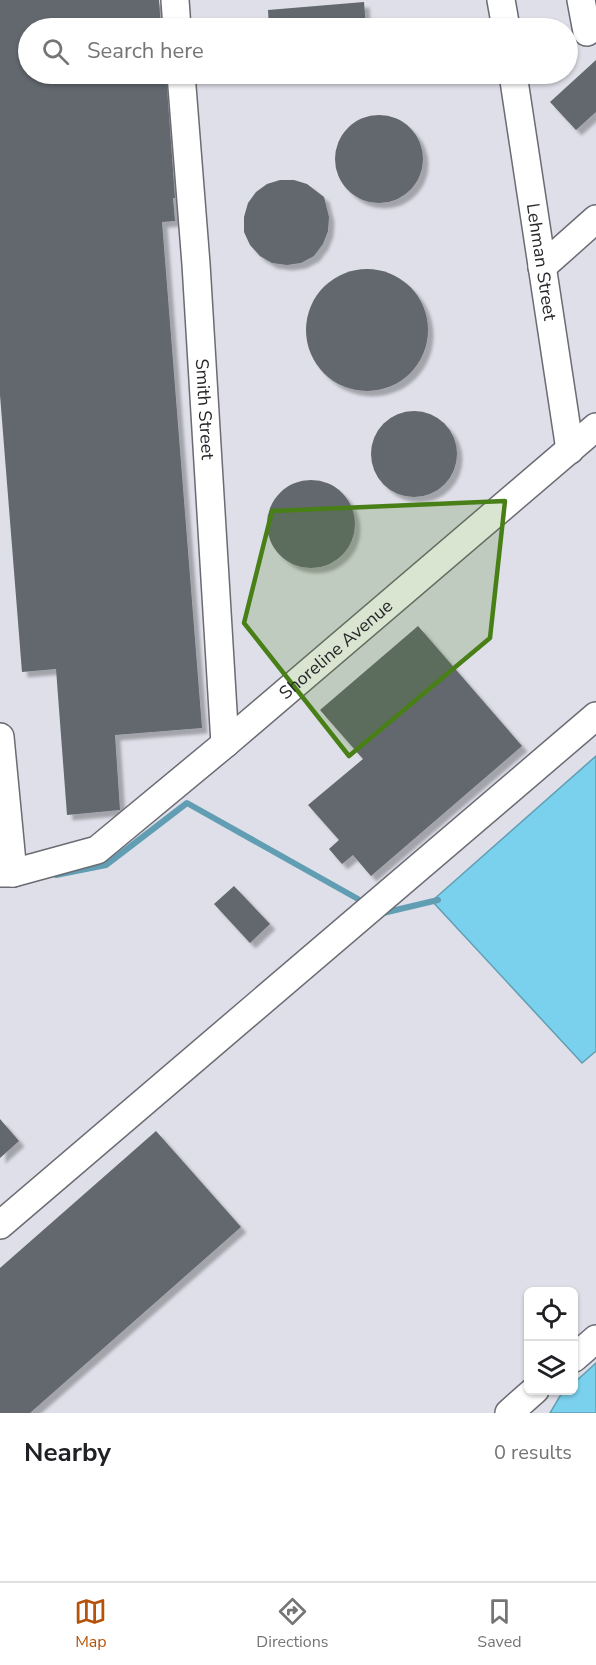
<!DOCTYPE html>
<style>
body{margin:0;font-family:"Nunito Sans",sans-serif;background:#f6f6f6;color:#202124}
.controls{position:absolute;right:18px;bottom:18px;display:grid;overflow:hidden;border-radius:9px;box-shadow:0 2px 4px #0004}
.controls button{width:54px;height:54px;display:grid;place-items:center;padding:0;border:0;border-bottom:2px solid #e0e0e0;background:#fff;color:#202124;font:30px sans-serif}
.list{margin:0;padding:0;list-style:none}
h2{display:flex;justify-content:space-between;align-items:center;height:78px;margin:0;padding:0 24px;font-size:26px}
h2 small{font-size:20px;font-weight:400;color:#757577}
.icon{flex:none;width:33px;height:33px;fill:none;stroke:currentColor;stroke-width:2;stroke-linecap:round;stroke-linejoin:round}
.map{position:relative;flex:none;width:596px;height:1413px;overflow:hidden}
.search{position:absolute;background:#fff;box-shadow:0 2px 4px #0004;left:18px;right:18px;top:18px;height:66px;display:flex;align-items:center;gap:15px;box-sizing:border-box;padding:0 21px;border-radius:33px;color:#757577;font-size:22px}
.sheet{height:168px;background:#fff}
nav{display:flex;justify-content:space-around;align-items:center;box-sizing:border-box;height:84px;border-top:2px solid #e0e0e0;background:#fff;font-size:16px;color:#757577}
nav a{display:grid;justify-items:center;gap:3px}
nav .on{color:#b45309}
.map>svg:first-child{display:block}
.water{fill:#7ad1ee;stroke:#619eb3;stroke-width:1.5}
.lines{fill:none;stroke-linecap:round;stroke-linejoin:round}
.stream{stroke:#619eb3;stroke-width:6}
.building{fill:#62676e;filter:url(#shadow)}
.minor-casing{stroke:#6a6b73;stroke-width:30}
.minor{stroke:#fff;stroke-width:27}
.marked{fill:#487f17;fill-opacity:0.2;stroke:#487f17;stroke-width:4.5;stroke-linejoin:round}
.labels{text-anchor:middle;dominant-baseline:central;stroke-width:6;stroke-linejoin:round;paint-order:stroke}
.street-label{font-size:18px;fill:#26272a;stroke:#fff}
</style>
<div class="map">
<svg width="596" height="1413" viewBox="0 0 596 1413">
<defs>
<filter id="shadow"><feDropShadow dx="5.5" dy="5.5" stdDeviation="1.5" flood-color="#0004"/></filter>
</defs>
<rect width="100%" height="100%" fill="#dedfe8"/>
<g class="water">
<polygon points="596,756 596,1051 582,1063 432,901"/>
<polygon points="596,1363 596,1413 550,1413 560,1396 566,1391 574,1390 574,1383"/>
</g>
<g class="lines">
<g class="stream">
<polyline points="56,875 106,865 187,803 358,899"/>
<polyline points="383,913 438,900"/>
</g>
</g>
<g class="building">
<polygon points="0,0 159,0 161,28 28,28 28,74 166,74 175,198 173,198 175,221 162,222 202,728 115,735 120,810 67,815 56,669 22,672 0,395"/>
<polygon points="364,2 366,27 269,28 268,10"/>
<polygon points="596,60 596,112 576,130 550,102"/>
<circle cx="379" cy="159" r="44"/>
<polygon points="280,180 294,180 307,184 324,197 329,217 328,231 323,244 314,256 301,263 287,265 272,263 260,256 250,245 244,232 244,217 248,203 256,192 267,184"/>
<circle cx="367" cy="330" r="61"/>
<circle cx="414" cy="454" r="43"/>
<circle cx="311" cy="524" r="44"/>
<polygon points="418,626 522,746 371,876 353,855 342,864 329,849 339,840 308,805 363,759 320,710"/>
<polygon points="234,886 270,924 250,943 214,904"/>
<polygon points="0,1119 19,1141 0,1158"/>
<polygon points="156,1131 241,1227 30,1413 0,1413 0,1268"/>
</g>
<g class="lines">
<g class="minor-casing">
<g id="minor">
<polyline points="175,0 177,28"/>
<polyline points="501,0 506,28"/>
<polyline points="581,0 587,32"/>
<path id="s1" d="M181 74 196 264 225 744"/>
<path id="s2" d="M513 74 570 450"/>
<polyline points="542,267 596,219"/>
<polyline points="0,737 13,873"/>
<path id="s3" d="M0 873H13L97 850 225 744 596 427"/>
<polyline points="0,1225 596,716"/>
<polyline points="574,1358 596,1339"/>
<polyline points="509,1413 535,1390"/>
</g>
</g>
<use href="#minor" class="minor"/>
</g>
<path class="marked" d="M505 501 490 638 349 756 244 623 272 511Z"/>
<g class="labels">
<g class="street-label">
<text stroke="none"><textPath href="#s2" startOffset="190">Lehman Street</textPath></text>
<text stroke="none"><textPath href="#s1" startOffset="336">Smith Street</textPath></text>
<text stroke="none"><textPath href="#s3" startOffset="412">Shoreline Avenue</textPath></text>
</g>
</g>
</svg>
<div class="controls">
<button><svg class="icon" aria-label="locate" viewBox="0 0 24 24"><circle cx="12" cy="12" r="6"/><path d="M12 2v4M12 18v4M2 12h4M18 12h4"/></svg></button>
<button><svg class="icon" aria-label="layers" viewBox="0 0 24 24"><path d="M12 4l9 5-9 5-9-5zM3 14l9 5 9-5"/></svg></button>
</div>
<div class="search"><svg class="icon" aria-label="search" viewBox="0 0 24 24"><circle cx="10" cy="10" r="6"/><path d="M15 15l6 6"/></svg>Search here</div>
</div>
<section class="sheet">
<h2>Nearby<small>0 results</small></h2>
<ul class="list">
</ul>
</section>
<nav>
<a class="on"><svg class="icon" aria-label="map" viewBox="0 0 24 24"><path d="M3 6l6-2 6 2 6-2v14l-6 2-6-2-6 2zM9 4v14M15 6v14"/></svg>Map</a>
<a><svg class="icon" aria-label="directions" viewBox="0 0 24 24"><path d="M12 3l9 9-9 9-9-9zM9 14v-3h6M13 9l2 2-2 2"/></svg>Directions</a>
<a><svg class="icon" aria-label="saved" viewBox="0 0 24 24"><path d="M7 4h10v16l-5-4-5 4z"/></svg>Saved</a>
</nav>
